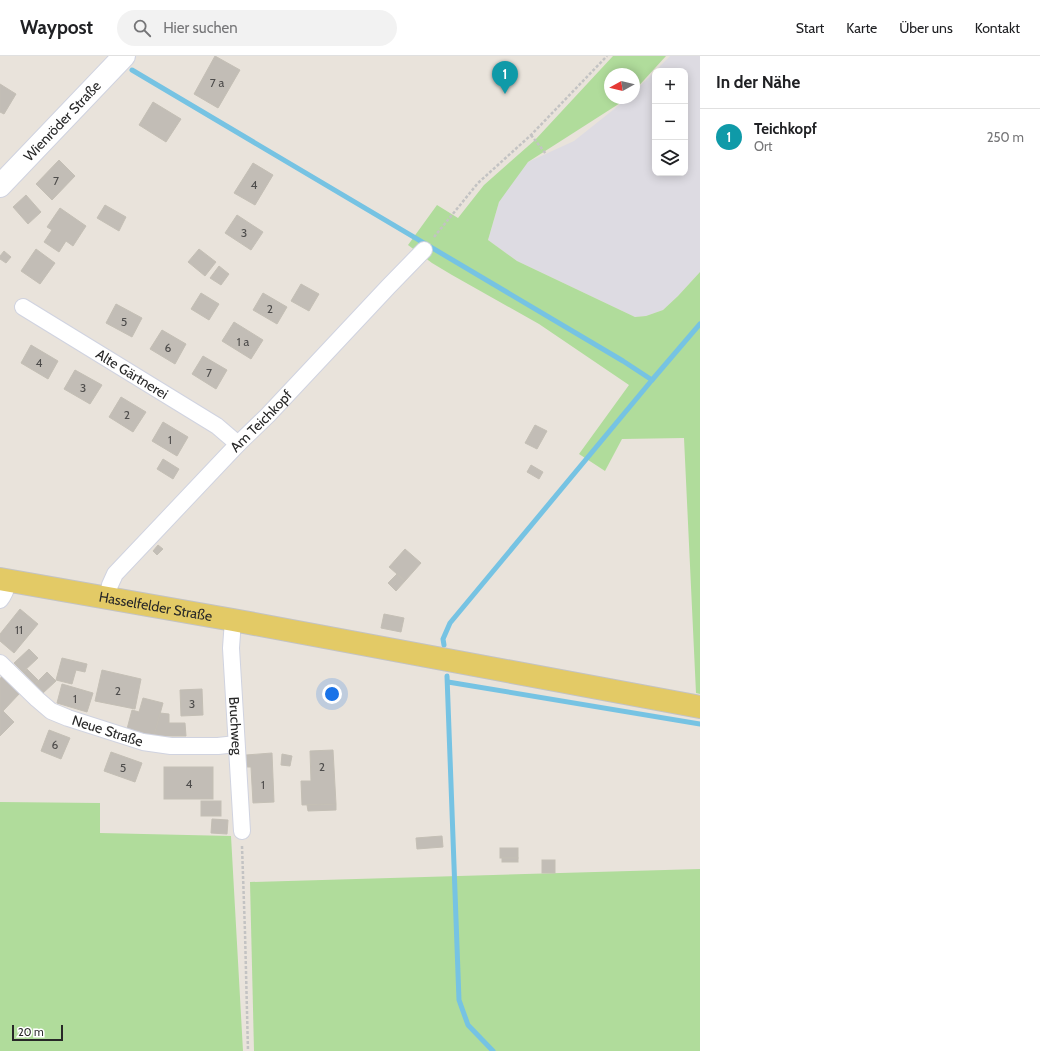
<!DOCTYPE html>
<html lang="de">
<meta charset="utf-8">
<style>
body{margin:0;font-family:Cabin,sans-serif;background:#f2f2f2;color:#202124}
.controls{position:absolute;right:12px;top:12px;display:grid;overflow:hidden;border-radius:8px;box-shadow:0 2px 10px #0003}
.controls button{width:36px;height:36px;display:grid;place-items:center;padding:0;border:0;border-bottom:1px solid #e0e0e0;background:#fff;color:#202124;font:20px sans-serif}
.compass{position:absolute;left:604px;top:12px;width:36px;height:36px;border-radius:50%;background:#fff;box-shadow:0 2px 10px #0003;rotate:262deg}
.scale{position:absolute;left:12px;bottom:10px;width:51px;box-sizing:border-box;padding-left:4px;border:2px solid #282828;border-top:0;font-size:11px;line-height:14px;white-space:nowrap;color:#282828;-webkit-text-stroke:3px #fff;paint-order:stroke}
.you{position:absolute;left:332px;top:638px;width:14px;height:14px;margin:-10px;border:3px solid #fff;border-radius:50%;background:#1a73e8;box-shadow:0 0 0 6px #1a73e833}
.badge{display:grid;place-items:center;width:26px;height:26px;border-radius:50%;background:#111827;color:#fff;font-size:13px;font-weight:700}
.pin{position:absolute;translate:-50% -33px;filter:drop-shadow(0 1px 2px #0008)}
.pin::after{content:'';position:absolute;top:21px;width:14px;height:12px;background:inherit;clip-path:polygon(0 0,100% 0,50% 100%)}
.list{margin:0;padding:0;list-style:none}
h2{display:flex;justify-content:space-between;align-items:center;height:52px;margin:0;padding:0 16px;font-size:17px}
h2 small{font-size:13px;font-weight:400;color:#757577}
.list li{display:grid;grid-template-columns:26px 1fr auto;gap:12px;align-items:center;box-sizing:border-box;height:56px;padding:0 16px;border-top:1px solid #e0e0e0}
.list b{display:block;font-size:15px;white-space:nowrap}
.list p{margin:0;font-size:13px;white-space:nowrap;color:#757577}
.list em{font-size:13px;font-style:normal;color:#757577}
.icon{flex:none;width:22px;height:22px;fill:none;stroke:currentColor;stroke-width:2;stroke-linecap:round;stroke-linejoin:round}
.map{position:relative;flex:none;width:700px;height:995px;overflow:hidden}
header{display:flex;align-items:center;gap:24px;box-sizing:border-box;height:56px;padding:0 20px;background:#fff;border-bottom:1px solid #e0e0e0}
header strong{font-size:19px}
nav{display:flex;gap:22px;margin-inline-start:auto;font-size:14px}
.search{width:280px;height:36px;background:#f2f2f2;display:flex;align-items:center;gap:10px;box-sizing:border-box;padding:0 14px;border-radius:22px;color:#757577;font-size:15px}
main{display:flex}
aside{flex:1;background:#fff}
.map>svg:first-child{display:block}
.industrial{fill:#dddbe2}
.green{fill:#b0dc9b}
.lines{fill:none;stroke-linecap:round;stroke-linejoin:round}
.stream{stroke:#76c3e3;stroke-width:5}
.building{fill:#c2bdb6;stroke:#c4bfb5}
.street-casing{stroke:#d0d3e0;stroke-width:18}
.secondary-casing{stroke:#d0d3e0;stroke-width:24}
.primary-casing{stroke:#c3c3c3;stroke-width:24}
.path{stroke:#c3c3c3;stroke-width:2.5;stroke-dasharray:3 2;stroke-linecap:butt}
.street{stroke:#fff;stroke-width:16}
.secondary{stroke:#fff;stroke-width:22}
.primary{stroke:#e3ca66;stroke-width:22}
.labels{text-anchor:middle;dominant-baseline:central;stroke-width:4;stroke-linejoin:round;paint-order:stroke}
.number-label{font-size:12px;fill:#4e4d4c}
.street-label{font-size:14px;fill:#282828;stroke:#fff}
</style>
<header>
<strong>Waypost</strong>
<div class="search"><svg class="icon" aria-label="search" viewBox="0 0 24 24"><circle cx="10" cy="10" r="6"/><path d="M15 15l6 6"/></svg>Hier suchen</div>
<nav><a>Start</a><a>Karte</a><a>Über uns</a><a>Kontakt</a></nav>
</header>
<main>
<div class="map">
<svg width="700" height="995" viewBox="0 0 700 995">
<rect width="100%" height="100%" fill="#e9e3db"/>
<polygon class="industrial" points="670,0 700,0 700,216 678,240 663,254 646,260 635,261 517,205 488,184 499,146 503,137 528,106 574,85 628,42 634,42 634,36 655,15 655,117 685,117 685,15 655,15"/>
<g class="green">
<polygon points="613,0 666,0 634,35 634,18 610,18 610,42 628,42 528,106 499,146 488,184 517,205 635,261 646,260 663,254 678,240 700,216 700,638 696,637 684,382 622,383 605,415 579,398 629,329 539,268 452,219 432,207 408,189 437,149 458,162 484,129 535,84"/>
<polygon points="0,746 100,747 100,777 231,780 243,995 0,995"/>
<polygon points="700,813 700,995 254,995 250,826"/>
</g>
<g class="lines">
<g class="stream">
<polyline points="132,14 623,305 652,324 700,268"/>
<polyline points="444,589 443,583 450,567 652,324"/>
<polyline points="447,620 459,944 468,969 493,995"/>
<polyline points="448,626 700,668"/>
</g>
</g>
<g class="building">
<polygon points="215,0 240,14 218,52 194,38"/>
<polygon points="0,28 16,38 4,58 0,56"/>
<polygon points="153,46 181,63 166,86 139,69"/>
<polygon points="59,104 75,120 52,144 36,128"/>
<polygon points="253,107 273,119 255,149 234,137"/>
<polygon points="26,139 41,156 28,168 13,151"/>
<polygon points="105,149 126,161 119,175 97,162"/>
<polygon points="60,152 86,170 73,190 66,185 59,196 44,186 52,174 47,171"/>
<polygon points="237,159 263,176 251,194 225,177"/>
<polygon points="36,193 55,207 40,228 21,215"/>
<polygon points="199,193 216,206 205,220 188,206"/>
<polygon points="4,195 11,201 6,207 0,203 0,200"/>
<polygon points="219,210 229,218 221,229 210,222"/>
<polygon points="301,228 319,238 309,255 291,245"/>
<polygon points="201,237 219,248 209,264 191,253"/>
<polygon points="263,237 287,251 277,268 253,254"/>
<polygon points="116,248 142,262 132,281 106,267"/>
<polygon points="234,266 263,284 251,303 222,285"/>
<polygon points="162,274 186,288 175,308 150,293"/>
<polygon points="31,289 58,305 48,323 21,307"/>
<polygon points="203,300 227,314 216,333 192,318"/>
<polygon points="75,314 102,329 90,348 64,333"/>
<polygon points="121,341 146,356 133,376 109,361"/>
<polygon points="163,366 188,381 177,400 152,385"/>
<polygon points="535,369 547,375 537,393 525,387"/>
<polygon points="163,403 179,413 173,423 157,413"/>
<polygon points="531,409 543,416 539,423 527,416"/>
<polygon points="158,489 163,493 157,499 153,495"/>
<polygon points="405,493 421,507 405,525 389,511"/>
<polygon points="397,518 405,525 396,535 388,527"/>
<polygon points="20,553 38,568 14,597 0,585 0,578"/>
<polygon points="384,558 404,562 401,576 381,572"/>
<polygon points="29,593 38,602 23,616 14,607"/>
<polygon points="62,602 87,608 85,616 76,614 72,628 56,624"/>
<polygon points="27,613 38,624 35,628 23,616"/>
<polygon points="102,614 141,623 135,653 95,645"/>
<polygon points="47,616 56,625 43,637 35,628"/>
<polygon points="2,620 20,637 3,655 14,666 0,680 0,623"/>
<polygon points="62,628 93,637 87,656 57,647"/>
<polygon points="202,633 203,659 181,660 180,634"/>
<polygon points="143,642 163,647 154,680 127,673 132,654 139,656"/>
<polygon points="160,657 169,658 169,667 185,667 186,680 154,680"/>
<polygon points="49,674 70,682 61,703 41,695"/>
<polygon points="333,694 336,748 302,749 301,725 311,725 310,695"/>
<polygon points="111,696 142,707 135,726 104,715"/>
<polygon points="272,697 274,746 253,747 251,711 247,711 246,699"/>
<polygon points="282,698 292,700 290,710 281,709"/>
<rect x="164" y="711" width="49" height="32"/>
<rect x="201" y="745" width="20" height="15"/>
<polygon points="336,748 336,754 308,755 307,749"/>
<polygon points="212,763 228,764 227,778 211,777"/>
<polygon points="442,780 443,791 417,793 416,782"/>
<rect x="500" y="792" width="18" height="10"/>
<rect x="502" y="802" width="16" height="4"/>
<rect x="542" y="804" width="13" height="13"/>
</g>
<g class="lines">
<g class="street-casing">
<g id="street">
<path id="s1" d="M23 251 217 370 238 388"/>
<path id="s2" d="M107 542 110 529 115 518 238 388 268 359 388 231 424 194"/>
<path d="M0 544C5 538 7 531 9 524"/>
<path id="s3" d="M233 564 231 592 242 775"/>
<path id="s4" d="M0 607 37 643 51 655 68 662 143 686 171 690H218L236 688"/>
</g>
</g>
<g class="secondary-casing">
<g id="secondary">
<path id="s5" d="M0 130 124 0"/>
</g>
</g>
<g class="primary-casing">
<g id="primary">
<path id="s6" d="M0 523 233 564 700 651"/>
</g>
</g>
<g class="path">
<polyline points="531,79 546,98"/>
<polyline points="434,181 478,127 531,79 607,0"/>
<polyline points="242,790 245,876 248,995"/>
</g>
<use href="#street" class="street"/>
<use href="#secondary" class="secondary"/>
<use href="#primary" class="primary"/>
</g>
<g class="labels">
<g class="number-label">
<text x="217" y="26">7 a</text>
<text x="56" y="124">7</text>
<text x="254" y="128">4</text>
<text x="244" y="176">3</text>
<text x="270" y="252">2</text>
<text x="124" y="265">5</text>
<text x="243" y="285">1 a</text>
<text x="168" y="291">6</text>
<text x="39" y="306">4</text>
<text x="209" y="316">7</text>
<text x="83" y="331">3</text>
<text x="127" y="358">2</text>
<text x="170" y="383">1</text>
<text x="19" y="573">11</text>
<text x="118" y="634">2</text>
<text x="75" y="642">1</text>
<text x="192" y="647">3</text>
<text x="55" y="688">6</text>
<text x="322" y="710">2</text>
<text x="123" y="711">5</text>
<text x="189" y="727">4</text>
<text x="263" y="728">1</text>
</g>
<g class="street-label">
<text stroke="none"><textPath href="#s5" startOffset="90">Wienröder Straße</textPath></text>
<text stroke="none"><textPath href="#s1" startOffset="128">Alte Gärtnerei</textPath></text>
<text stroke="none"><textPath href="#s2" startOffset="237">Am Teichkopf</textPath></text>
<text stroke="none"><textPath href="#s6" startOffset="158">Hasselfelder Straße</textPath></text>
<text stroke="none"><textPath href="#s3" startOffset="106">Bruchweg</textPath></text>
<text stroke="none"><textPath href="#s4" startOffset="130">Neue Straße</textPath></text>
</g>
</g>
</svg>
<div class="controls">
<button>+</button>
<button>−</button>
<button><svg class="icon" aria-label="layers" viewBox="0 0 24 24"><path d="M12 4l9 5-9 5-9-5zM3 14l9 5 9-5"/></svg></button>
</div>
<svg class="compass" viewBox="-18 -18 36 36"><path d="M0-13l5 13h-10z" fill="#e53935"/><path d="M0 13l5-13h-10z" fill="#757577"/></svg>
<div class="scale">20 m</div>
<div class="you"></div>
<div class="pin badge" style="left:505px;top:38px;background:#0f9aa8">1</div>
</div>
<aside>
<h2>In der Nähe<small></small></h2>
<ul class="list">
<li><span class="badge" style="background:#0f9aa8">1</span><div><b>Teichkopf</b><p>Ort</p></div><em>250 m</em></li>
</ul>
</aside>
</main>
